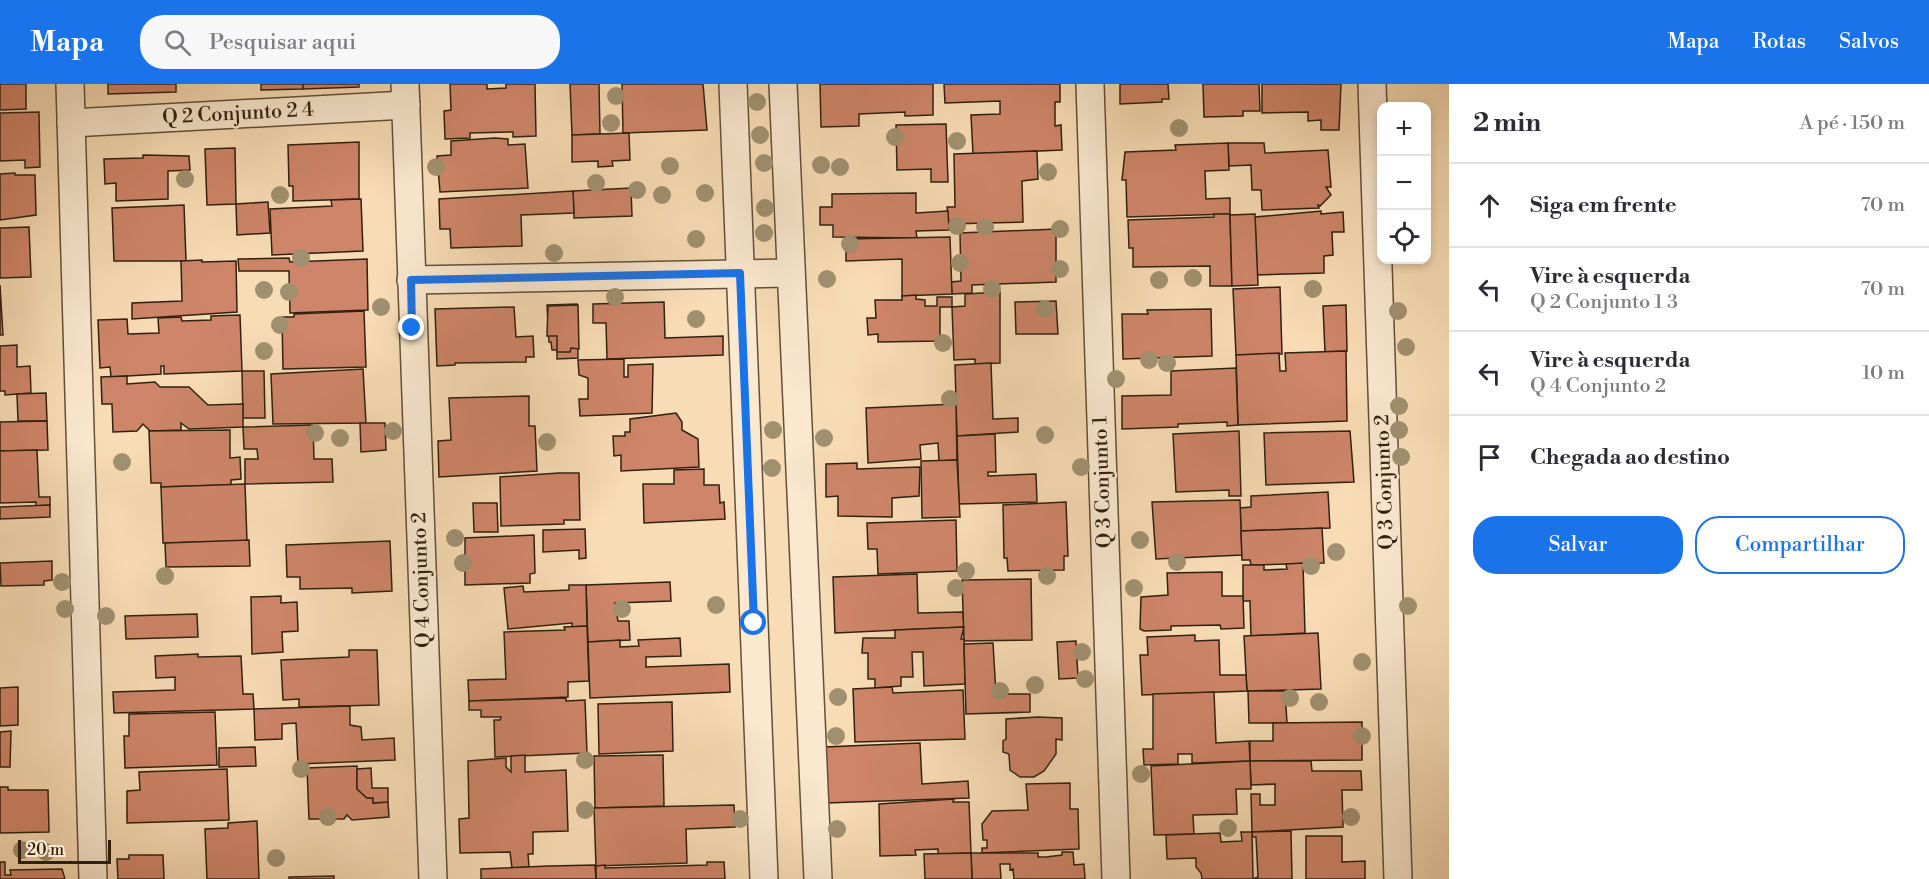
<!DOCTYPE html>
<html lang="pt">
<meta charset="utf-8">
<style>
body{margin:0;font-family:"Libre Bodoni",serif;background:#f7f7f7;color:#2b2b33}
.controls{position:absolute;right:18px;top:18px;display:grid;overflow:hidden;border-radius:12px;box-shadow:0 3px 9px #0003}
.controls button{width:54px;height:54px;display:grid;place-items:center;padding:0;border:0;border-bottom:2px solid #e1e1e2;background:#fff;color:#2b2b33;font:30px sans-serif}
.scale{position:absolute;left:18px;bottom:15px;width:93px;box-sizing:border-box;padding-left:6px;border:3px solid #302111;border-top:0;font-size:16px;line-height:21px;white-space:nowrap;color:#302111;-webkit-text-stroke:4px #fae8cf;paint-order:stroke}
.stop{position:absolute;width:18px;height:18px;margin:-14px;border:4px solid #1a73e8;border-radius:50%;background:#fff}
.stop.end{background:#1a73e8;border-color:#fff;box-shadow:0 2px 6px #0008}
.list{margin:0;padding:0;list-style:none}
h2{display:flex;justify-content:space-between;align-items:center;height:78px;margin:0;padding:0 24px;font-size:26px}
h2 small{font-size:20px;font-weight:400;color:#7c7c81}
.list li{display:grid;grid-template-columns:39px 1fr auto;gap:18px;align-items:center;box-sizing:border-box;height:84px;padding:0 24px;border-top:2px solid #e1e1e2}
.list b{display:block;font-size:22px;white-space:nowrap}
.list p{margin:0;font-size:20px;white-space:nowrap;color:#7c7c81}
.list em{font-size:20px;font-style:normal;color:#7c7c81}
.actions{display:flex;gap:12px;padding:18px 24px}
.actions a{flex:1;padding:14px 0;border:2px solid #1a73e8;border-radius:24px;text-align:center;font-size:21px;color:#1a73e8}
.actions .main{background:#1a73e8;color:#fff}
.icon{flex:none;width:33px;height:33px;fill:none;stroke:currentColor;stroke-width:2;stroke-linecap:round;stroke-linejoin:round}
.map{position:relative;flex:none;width:1449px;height:795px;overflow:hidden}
header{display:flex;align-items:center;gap:36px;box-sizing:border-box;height:84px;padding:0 30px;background:#1a73e8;color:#fff}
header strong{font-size:28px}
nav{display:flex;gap:33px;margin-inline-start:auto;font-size:21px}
.search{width:420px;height:54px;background:#f7f7f7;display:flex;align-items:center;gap:15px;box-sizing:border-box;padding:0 21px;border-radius:24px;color:#7c7c81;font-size:22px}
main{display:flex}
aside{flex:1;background:#fff}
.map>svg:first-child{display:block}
.building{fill:#ce8569;stroke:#302111;stroke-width:1.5}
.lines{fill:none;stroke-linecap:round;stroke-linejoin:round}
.street-casing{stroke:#62503a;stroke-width:30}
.street{stroke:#fae8cf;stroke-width:27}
.tree{fill:#a19070}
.route{stroke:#1a73e8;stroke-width:8}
.labels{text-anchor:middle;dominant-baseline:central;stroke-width:5;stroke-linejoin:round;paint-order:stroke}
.street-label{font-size:20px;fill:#302111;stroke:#fae8cf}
</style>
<header>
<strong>Mapa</strong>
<div class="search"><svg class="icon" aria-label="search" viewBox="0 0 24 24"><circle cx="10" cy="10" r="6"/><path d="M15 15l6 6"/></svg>Pesquisar aqui</div>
<nav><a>Mapa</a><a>Rotas</a><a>Salvos</a></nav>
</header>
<main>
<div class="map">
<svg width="1449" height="795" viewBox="0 0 1449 795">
<rect width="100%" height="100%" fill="#f8dcb5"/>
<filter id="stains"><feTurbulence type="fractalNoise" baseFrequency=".00333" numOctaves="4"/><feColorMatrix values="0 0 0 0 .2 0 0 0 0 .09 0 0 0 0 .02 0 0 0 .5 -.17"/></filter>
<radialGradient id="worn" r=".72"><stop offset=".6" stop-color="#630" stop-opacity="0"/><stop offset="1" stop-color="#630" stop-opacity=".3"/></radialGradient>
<g class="building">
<polygon points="0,0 26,0 26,25 0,26"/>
<polygon points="108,0 176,0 176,8 108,10"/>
<polygon points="261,0 303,0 303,5 261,6"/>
<polygon points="303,0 359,0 359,3 303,5"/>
<polygon points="450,0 487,0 487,5 506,4 506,0 535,0 536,52 513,53 513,48 470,49 470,54 445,55 444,27 451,26"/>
<polygon points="570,0 599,0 600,50 572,51"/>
<polygon points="622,0 703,0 707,46 623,49"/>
<polygon points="820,0 933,0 933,31 905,32 905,28 859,30 859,42 821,43"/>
<polygon points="944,0 1060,0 1060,18 1055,18 1055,42 1061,41 1062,66 973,70 971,31 1000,30 1000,17 945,19"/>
<polygon points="1120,0 1168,0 1169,15 1162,15 1162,18 1120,20"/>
<polygon points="1203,0 1259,0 1260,27 1243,27 1243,32 1204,33"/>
<polygon points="1262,0 1341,0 1339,46 1321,46 1321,36 1308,37 1308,28 1262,29"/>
<polygon points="39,28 40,83 25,84 25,76 0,77 0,29"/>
<polygon points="946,40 948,98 931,98 931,85 897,86 896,41"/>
<polygon points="629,49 630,76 612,77 613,82 598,83 598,77 572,78 572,51"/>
<polygon points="495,54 508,55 508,61 525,60 528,104 440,108 437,72 451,71 451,57"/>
<polygon points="359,58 359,115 293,117 293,102 289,102 288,61"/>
<polygon points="1228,59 1264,59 1265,69 1328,66 1331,103 1326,103 1331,111 1320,122 1318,121 1319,124 1262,126 1261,106 1252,106 1251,81 1229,82"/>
<polygon points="1228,59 1229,86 1205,87 1206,115 1230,114 1230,130 1127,133 1126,96 1122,96 1125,68 1176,66 1175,61"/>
<polygon points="235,64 236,120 207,121 205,65"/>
<polygon points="1037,67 1038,95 1022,97 1023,138 949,140 947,123 955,123 954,70"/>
<polygon points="143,71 189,72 190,86 168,87 168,115 116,117 116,99 105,100 104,75 143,74"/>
<polygon points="15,89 15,91 35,91 36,131 0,136 0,90"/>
<polygon points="631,104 632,132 574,134 573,107"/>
<polygon points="573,107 574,129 521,131 522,162 451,164 450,145 440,145 439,115"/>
<polygon points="916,109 916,129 948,127 949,146 916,147 917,154 833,153 833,141 820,141 820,123 832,123 832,110"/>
<polygon points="361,115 363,167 272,171 270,125 332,122 331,116"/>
<polygon points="268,118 270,149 237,151 236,120"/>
<polygon points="184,121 186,177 114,177 112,124"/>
<polygon points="1321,127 1321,130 1343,128 1344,148 1332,148 1333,171 1324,172 1324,189 1257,191 1255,133"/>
<polygon points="1214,130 1230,130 1232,202 1210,202 1210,182 1133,183 1133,164 1129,164 1128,136 1214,133"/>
<polygon points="1255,130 1258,201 1232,202 1230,131"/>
<polygon points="29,143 31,193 0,194 0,144"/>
<polygon points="1056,145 1056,198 972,201 972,209 952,210 951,198 961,197 960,149"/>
<polygon points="950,153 952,210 902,212 902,175 846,177 846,155"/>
<polygon points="289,174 290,178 367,175 368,226 290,229 289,187 239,187 238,175"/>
<polygon points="202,176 202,178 236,177 237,228 132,235 132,219 182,217 181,177"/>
<polygon points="0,201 3,251 0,251"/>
<polygon points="1280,203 1282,270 1236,271 1233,205"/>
<polygon points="1000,208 1000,279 975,280 975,275 954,276 952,223 965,222 965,210"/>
<polygon points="916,211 916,215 925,216 925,222 937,222 937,213 952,213 952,223 940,223 940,257 878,258 878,250 868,251 867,234 876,234 875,216 902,216 902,212"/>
<polygon points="1056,217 1058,250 1016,250 1015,218"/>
<polygon points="664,218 665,254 723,252 723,271 607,275 606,239 593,239 593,220"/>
<polygon points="577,220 578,274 557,275 557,266 552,266 551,258 549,258 547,221"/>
<polygon points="578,221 579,265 571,264 570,268 557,268 557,252 547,252 548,222"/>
<polygon points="1346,221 1347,267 1325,268 1323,222"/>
<polygon points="514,223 516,253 533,252 534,273 526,273 526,278 455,279 455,281 437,282 435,225"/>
<polygon points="1211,225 1212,272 1123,275 1122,230 1148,230 1147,226"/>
<polygon points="364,227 366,283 283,285 282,233 294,233 294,230"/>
<polygon points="240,231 242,287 164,290 164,282 161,282 161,290 111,293 110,283 100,284 98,236 127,235 128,250 159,249 158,234 181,233 182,237 211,236 211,232"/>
<polygon points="17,261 17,283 30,282 31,309 5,311 5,307 0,307 0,262"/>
<polygon points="1346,267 1347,337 1238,341 1236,271 1279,269 1280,287 1286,287 1285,269"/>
<polygon points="624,275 624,293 628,293 628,281 653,280 652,329 580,332 579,315 588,315 588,294 579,291 578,276"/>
<polygon points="991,279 993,335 1018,334 1018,348 957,352 955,281"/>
<polygon points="1236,284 1238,341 1227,342 1227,338 1178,340 1178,343 1122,345 1122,312 1171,311 1171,287"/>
<polygon points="363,285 366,339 273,340 271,290"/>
<polygon points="242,287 264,287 265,334 243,334"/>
<polygon points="127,292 127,300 155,298 160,303 189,303 208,321 243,320 243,343 189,345 181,339 181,346 150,347 143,340 137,347 113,348 112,320 102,320 101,293"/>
<polygon points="46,309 47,337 18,337 17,310"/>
<polygon points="529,312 529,342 535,342 537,387 439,393 438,357 451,356 449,314"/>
<polygon points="956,320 957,376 939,377 938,359 920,361 921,375 868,379 866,324"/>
<polygon points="676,329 682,338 682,346 698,355 699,383 621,387 621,371 614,372 613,352 625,352 625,348 630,348 630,335"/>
<polygon points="47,337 48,366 0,367 0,338"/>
<polygon points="360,339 385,339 386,366 361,368"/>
<polygon points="313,341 314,375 332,375 333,398 245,400 245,375 258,375 257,365 244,365 243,343"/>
<polygon points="230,346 230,374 240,373 241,395 231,396 231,401 161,403 161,399 151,399 149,347"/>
<polygon points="1239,347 1241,412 1229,412 1229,406 1176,408 1173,350"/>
<polygon points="1350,347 1354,398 1266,401 1264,349"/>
<polygon points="995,350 996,388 988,388 988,392 1036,390 1037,418 959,420 957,352"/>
<polygon points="37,366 39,413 50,413 50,421 36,422 36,418 0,419 0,367"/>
<polygon points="957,376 960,433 922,434 921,377"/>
<polygon points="857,379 857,385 920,383 919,412 892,414 892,433 838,432 838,412 826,413 826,380"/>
<polygon points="704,385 704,401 719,401 720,419 724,418 725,435 644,439 643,400 674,400 674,386"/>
<polygon points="559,389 579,389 580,436 564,436 564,440 501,442 500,393"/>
<polygon points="245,400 247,457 163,459 161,403"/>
<polygon points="1328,408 1330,444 1241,447 1240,424 1251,423 1251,412"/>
<polygon points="1240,416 1242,471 1156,475 1152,418"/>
<polygon points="1066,418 1068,472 1064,472 1064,486 1008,487 1007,474 1004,474 1003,421"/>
<polygon points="473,419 497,419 498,448 474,448"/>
<polygon points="50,421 50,433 0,435 0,423"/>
<polygon points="956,436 957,487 878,490 877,465 868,465 867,439"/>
<polygon points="1322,444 1324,479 1251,481 1250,476 1242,476 1241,447"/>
<polygon points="585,445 586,474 579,475 579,466 543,468 543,446"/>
<polygon points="534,451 535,489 530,490 530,499 465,501 465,454"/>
<polygon points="249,456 250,482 166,483 165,459"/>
<polygon points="390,457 392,507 352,509 352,504 300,505 300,493 287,493 286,461"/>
<polygon points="52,477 52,496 44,497 44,501 1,502 0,479"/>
<polygon points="1303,479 1305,549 1251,552 1250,517 1243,517 1243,481 1264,481 1264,486 1287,485 1286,480"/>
<polygon points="1222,488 1222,512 1243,512 1244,544 1221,545 1220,541 1171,542 1171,546 1144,547 1140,545 1141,513 1168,511 1167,489"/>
<polygon points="917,490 918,529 963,528 964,543 835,549 833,493"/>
<polygon points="1031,495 1032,556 964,557 962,496"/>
<polygon points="670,498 671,517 615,519 618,537 629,537 630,556 588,558 586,501"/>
<polygon points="569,501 586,501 587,542 572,543 572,539 508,545 504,504 523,502 524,508 569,506"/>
<polygon points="281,512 281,519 297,518 298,547 282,548 283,568 252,570 251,513"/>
<polygon points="197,530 198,553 126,555 125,532"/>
<polygon points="587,542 589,597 568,598 568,613 469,617 468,596 506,595 504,548 565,546 564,543"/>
<polygon points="964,543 961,555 964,555 965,600 924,602 923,568 912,568 913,593 901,593 901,602 875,604 875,595 868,595 868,569 862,569 863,554 895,554 895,546"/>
<polygon points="1318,549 1321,605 1247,607 1244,552"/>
<polygon points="1195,551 1195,557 1219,556 1220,591 1246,591 1247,607 1142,611 1140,571 1148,571 1147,553"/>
<polygon points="680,554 681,572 646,573 646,583 729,580 730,608 590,614 588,558 620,556 620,563 639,562 638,556"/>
<polygon points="1076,557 1078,594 1059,595 1057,558"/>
<polygon points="993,559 996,610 1030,610 1030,628 966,630 964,560"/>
<polygon points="349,566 377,566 379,621 299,623 299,615 283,616 281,576 349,573"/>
<polygon points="198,570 198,573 241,572 243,610 253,610 254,625 114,629 113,608 175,606 175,593 156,594 155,572"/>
<polygon points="18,603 18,641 0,642 0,604"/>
<polygon points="892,603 893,609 963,606 965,655 855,658 853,605"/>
<polygon points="1248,607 1285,607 1287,639 1249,639"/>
<polygon points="1214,608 1216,659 1249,657 1250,677 1192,679 1192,670 1178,670 1178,680 1144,681 1143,665 1153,665 1153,610"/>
<polygon points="566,614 566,617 585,616 587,669 495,673 494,636 500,636 501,633 481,633 481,626 469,626 469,617"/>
<polygon points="672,618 673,667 599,670 598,620"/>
<polygon points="350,622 350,641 361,643 362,656 394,654 395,676 298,680 296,639 282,640 282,655 255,656 254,625"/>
<polygon points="215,628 217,681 125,684 124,652 129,652 129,630"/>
<polygon points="1038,633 1062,634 1062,656 1056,655 1056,670 1044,687 1034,693 1020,693 1010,686 1009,670 1003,668 1003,657 1006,655 1006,635"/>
<polygon points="1362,638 1362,676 1250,677 1250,657 1273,657 1273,639"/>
<polygon points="11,647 10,683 0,683 0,648"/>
<polygon points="920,659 922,700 968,697 969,714 826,719 824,663"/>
<polygon points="255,663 256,682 219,683 219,664"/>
<polygon points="525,671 525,688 566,686 568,747 533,748 533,770 528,770 529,783 512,784 510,768 460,769 459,735 469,734 468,677 506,674 506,683 511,688 511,672"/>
<polygon points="663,671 664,722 595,724 594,672"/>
<polygon points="1250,677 1311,677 1312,687 1361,687 1362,706 1342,706 1343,743 1252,748 1251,710 1260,710 1260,721 1275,721 1275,700 1251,701"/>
<polygon points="1250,677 1251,705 1236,705 1237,730 1193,731 1194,750 1154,751 1151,682"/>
<polygon points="357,682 357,705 367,714 373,714 373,719 388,718 389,733 352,736 347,731 344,735 309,735 307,684"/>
<polygon points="371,684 372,704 388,704 388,718 373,719 373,714 367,714 357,705 357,685"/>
<polygon points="227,685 229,736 127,739 127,707 140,706 139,688"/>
<polygon points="1070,699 1070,725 1078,725 1079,765 982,769 982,764 987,764 987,756 983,756 982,740 992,727 1028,726 1026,700"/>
<polygon points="0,703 8,703 8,706 48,706 49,748 0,749"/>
<polygon points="954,715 953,718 969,718 971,769 938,770 938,765 915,766 916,771 880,772 879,720"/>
<polygon points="734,721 735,743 686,745 687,779 596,782 594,724"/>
<polygon points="257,737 259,795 207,795 205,745 228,744 228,739"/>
<polygon points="1291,747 1292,795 1253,795 1258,793 1256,753 1252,753 1252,748"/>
<polygon points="1241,748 1252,748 1253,795 1202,795 1201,789 1196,783 1196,774 1167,775 1166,751 1220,749 1221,758 1242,757"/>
<polygon points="1306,752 1342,752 1342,778 1365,777 1365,795 1306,795"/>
<polygon points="1062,768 1073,768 1074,781 1084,780 1085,795 1014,795 1013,785 1010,786 1010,780 1000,780 1001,795 972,795 971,769 1038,769 1038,773 1046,773 1062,771"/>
<polygon points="971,769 972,795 925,795 924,770"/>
<polygon points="129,771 163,771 164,795 118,795 117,775 129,775"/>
<polygon points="0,778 5,778 5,791 11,791 10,786 62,785 65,795 0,795"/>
<polygon points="707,778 724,778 725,795 596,795 596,782 605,781 605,784 707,781"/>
<polygon points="549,782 595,781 596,795 481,795 481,785"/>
<polygon points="334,792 334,795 289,795 289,793"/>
</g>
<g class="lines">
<g class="street-casing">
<g id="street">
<polyline points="70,0 93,795"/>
<polyline points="405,0 433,795"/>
<polyline points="733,0 764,795"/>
<polyline points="783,0 818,795"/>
<polyline points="1090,0 1116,795"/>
<polyline points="1372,0 1398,795"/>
<polyline points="71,39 406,21"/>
<polyline points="411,196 790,189"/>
</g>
</g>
<use href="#street" class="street"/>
</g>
<g class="tree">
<circle cx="616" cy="12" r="9"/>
<circle cx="757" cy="18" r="9"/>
<circle cx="611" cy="39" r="9"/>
<circle cx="1179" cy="44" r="9"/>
<circle cx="760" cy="51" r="9"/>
<circle cx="895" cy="53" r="9"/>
<circle cx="957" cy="57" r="9"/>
<circle cx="764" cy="79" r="9"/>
<circle cx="821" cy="81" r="9"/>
<circle cx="670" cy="82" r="9"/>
<circle cx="436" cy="83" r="9"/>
<circle cx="840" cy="83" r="9"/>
<circle cx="1048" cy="88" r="9"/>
<circle cx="185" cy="95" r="9"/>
<circle cx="596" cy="99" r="9"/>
<circle cx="637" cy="106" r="9"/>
<circle cx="705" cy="109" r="9"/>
<circle cx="280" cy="111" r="9"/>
<circle cx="662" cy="111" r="9"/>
<circle cx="765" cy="124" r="9"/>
<circle cx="957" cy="142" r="9"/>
<circle cx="985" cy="143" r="9"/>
<circle cx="1060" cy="145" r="9"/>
<circle cx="764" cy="149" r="9"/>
<circle cx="696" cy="155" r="9"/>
<circle cx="850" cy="160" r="9"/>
<circle cx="554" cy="169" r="9"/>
<circle cx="301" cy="174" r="9"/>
<circle cx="960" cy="179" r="9"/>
<circle cx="1060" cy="185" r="9"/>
<circle cx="1193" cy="194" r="9"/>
<circle cx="827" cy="195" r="9"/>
<circle cx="1159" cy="196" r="9"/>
<circle cx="992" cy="205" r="9"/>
<circle cx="1313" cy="205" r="9"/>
<circle cx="264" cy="206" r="9"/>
<circle cx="289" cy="208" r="9"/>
<circle cx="615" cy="213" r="9"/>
<circle cx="381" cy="223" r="9"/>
<circle cx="1045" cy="225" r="9"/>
<circle cx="1398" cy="227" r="9"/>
<circle cx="696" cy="235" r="9"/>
<circle cx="280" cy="241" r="9"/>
<circle cx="943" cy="259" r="9"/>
<circle cx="1406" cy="263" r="9"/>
<circle cx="264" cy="267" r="9"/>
<circle cx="1149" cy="276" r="9"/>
<circle cx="1167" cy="279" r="9"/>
<circle cx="1116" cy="295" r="9"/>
<circle cx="950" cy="315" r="9"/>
<circle cx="1399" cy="322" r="9"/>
<circle cx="773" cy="346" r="9"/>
<circle cx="1399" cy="346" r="9"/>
<circle cx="393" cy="347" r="9"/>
<circle cx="315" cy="349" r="9"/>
<circle cx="1045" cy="351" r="9"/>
<circle cx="340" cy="354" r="9"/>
<circle cx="824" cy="354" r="9"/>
<circle cx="547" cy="358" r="9"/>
<circle cx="1401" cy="373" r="9"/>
<circle cx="122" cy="378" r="9"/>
<circle cx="1081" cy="383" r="9"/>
<circle cx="772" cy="384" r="9"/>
<circle cx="455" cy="454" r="9"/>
<circle cx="1140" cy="456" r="9"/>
<circle cx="1336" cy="468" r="9"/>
<circle cx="1177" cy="478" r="9"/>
<circle cx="463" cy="479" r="9"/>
<circle cx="1311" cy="482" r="9"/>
<circle cx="966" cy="487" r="9"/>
<circle cx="165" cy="492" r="9"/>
<circle cx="1047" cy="492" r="9"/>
<circle cx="62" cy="498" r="9"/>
<circle cx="956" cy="504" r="9"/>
<circle cx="1134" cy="504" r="9"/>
<circle cx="716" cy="521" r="9"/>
<circle cx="1408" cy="522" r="9"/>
<circle cx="65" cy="525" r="9"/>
<circle cx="622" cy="525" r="9"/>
<circle cx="106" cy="532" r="9"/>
<circle cx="1082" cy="568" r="9"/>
<circle cx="1362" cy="578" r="9"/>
<circle cx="1085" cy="595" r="9"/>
<circle cx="1035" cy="601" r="9"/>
<circle cx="1000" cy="607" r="9"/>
<circle cx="838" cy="613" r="9"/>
<circle cx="1290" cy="614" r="9"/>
<circle cx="1319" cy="618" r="9"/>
<circle cx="836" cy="652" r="9"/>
<circle cx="1362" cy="652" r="9"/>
<circle cx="585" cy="676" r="9"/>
<circle cx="301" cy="685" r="9"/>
<circle cx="1141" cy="690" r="9"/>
<circle cx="585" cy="726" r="9"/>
<circle cx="328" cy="733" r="9"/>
<circle cx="1351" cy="733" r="9"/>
<circle cx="740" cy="735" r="9"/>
<circle cx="1228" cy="744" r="9"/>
<circle cx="837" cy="745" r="9"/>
<circle cx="22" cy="766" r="9"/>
<circle cx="46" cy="768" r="9"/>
<circle cx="276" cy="774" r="9"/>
</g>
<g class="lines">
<polyline class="route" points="412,244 411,196 740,189 754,539"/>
</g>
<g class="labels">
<g class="street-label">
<text transform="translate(238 30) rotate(-3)">Q 2 Conjunto 2 4</text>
<text transform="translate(1103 398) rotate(-92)">Q 3 Conjunto 1</text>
<text transform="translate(1385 398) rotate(-92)">Q 3 Conjunto 2</text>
<text transform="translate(422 496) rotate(-92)">Q 4 Conjunto 2</text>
</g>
</g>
<rect width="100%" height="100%" filter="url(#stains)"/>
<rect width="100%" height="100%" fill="url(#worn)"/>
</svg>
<div class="controls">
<button>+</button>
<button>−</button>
<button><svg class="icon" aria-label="locate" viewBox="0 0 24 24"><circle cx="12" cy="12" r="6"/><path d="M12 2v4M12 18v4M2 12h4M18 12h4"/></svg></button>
</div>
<div class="scale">20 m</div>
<div class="stop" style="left:754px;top:539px"></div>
<div class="stop end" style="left:412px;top:244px"></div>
</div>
<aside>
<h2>2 min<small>A pé · 150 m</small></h2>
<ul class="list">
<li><svg class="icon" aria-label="ahead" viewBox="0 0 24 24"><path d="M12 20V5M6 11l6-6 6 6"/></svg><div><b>Siga em frente</b></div><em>70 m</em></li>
<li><svg class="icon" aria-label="left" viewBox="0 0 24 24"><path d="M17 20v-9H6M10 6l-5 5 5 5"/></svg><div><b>Vire à esquerda</b><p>Q 2 Conjunto 1 3</p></div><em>70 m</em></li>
<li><svg class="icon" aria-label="left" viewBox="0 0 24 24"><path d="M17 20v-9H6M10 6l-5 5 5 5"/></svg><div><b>Vire à esquerda</b><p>Q 4 Conjunto 2</p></div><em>10 m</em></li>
<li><svg class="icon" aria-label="arrive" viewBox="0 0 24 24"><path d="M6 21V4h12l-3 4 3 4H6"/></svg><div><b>Chegada ao destino</b></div></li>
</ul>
<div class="actions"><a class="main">Salvar</a><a>Compartilhar</a></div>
</aside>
</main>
